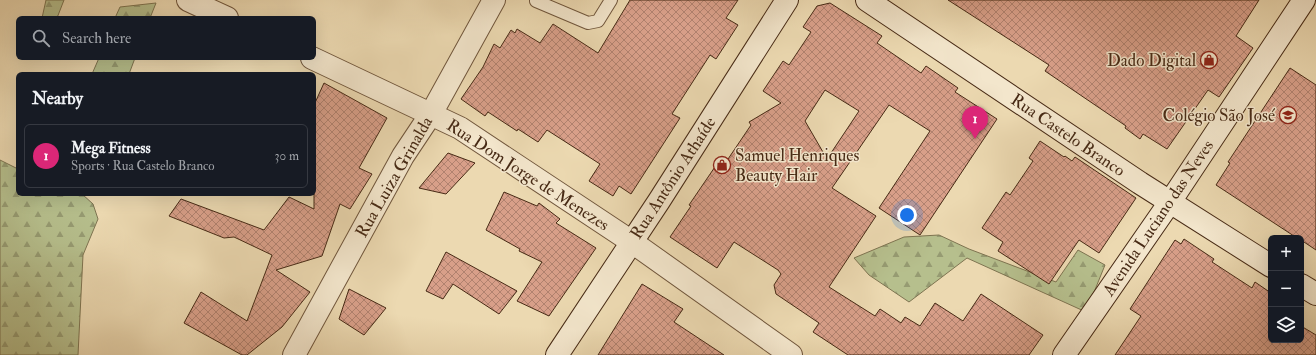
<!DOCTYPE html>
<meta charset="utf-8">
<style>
body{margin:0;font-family:"IM FELL Double Pica",serif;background:#242831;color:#f1f3f6}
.controls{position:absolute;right:12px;bottom:12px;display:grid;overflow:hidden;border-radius:6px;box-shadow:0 4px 16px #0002}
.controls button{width:36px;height:36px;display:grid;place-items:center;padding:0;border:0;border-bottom:1px solid #363941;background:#171b24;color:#f1f3f6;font:20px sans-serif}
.you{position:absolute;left:907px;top:215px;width:14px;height:14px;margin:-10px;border:3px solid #fff;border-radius:50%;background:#1a73e8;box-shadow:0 0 0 6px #1a73e833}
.badge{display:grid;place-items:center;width:26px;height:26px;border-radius:50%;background:#db2777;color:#fff;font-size:13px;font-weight:700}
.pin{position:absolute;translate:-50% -33px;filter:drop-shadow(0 1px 2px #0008)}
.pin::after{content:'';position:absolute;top:21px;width:14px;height:12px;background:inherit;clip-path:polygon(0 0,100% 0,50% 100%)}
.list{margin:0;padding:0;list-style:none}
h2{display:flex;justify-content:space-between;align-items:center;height:52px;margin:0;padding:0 16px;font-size:17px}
h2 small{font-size:13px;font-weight:400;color:#9ea1a6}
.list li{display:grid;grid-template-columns:26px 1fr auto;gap:12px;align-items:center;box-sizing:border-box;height:64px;margin:0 8px 8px;padding:0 8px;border:1px solid #363941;border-radius:6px}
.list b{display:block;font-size:15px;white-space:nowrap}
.list p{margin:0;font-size:13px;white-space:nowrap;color:#9ea1a6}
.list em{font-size:13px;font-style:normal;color:#9ea1a6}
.icon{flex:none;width:22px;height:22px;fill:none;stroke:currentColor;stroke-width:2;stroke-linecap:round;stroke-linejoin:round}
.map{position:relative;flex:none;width:1316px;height:355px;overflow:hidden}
.search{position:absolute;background:#171b24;box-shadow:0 4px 16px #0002;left:16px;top:16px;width:300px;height:44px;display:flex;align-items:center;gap:10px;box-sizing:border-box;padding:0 14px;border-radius:6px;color:#9ea1a6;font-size:15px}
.panel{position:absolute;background:#171b24;box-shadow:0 4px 16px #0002;left:16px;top:72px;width:300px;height:124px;border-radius:6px}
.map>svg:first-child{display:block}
.forest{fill:url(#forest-firs);stroke:#7e7451}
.building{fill:url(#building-cross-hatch);stroke:#472a15;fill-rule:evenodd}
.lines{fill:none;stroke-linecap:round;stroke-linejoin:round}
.lane-casing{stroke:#70563c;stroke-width:14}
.street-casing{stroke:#70563c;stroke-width:24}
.secondary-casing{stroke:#472a15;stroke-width:24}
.lane{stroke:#f3e6cc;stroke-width:12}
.street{stroke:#f3e6cc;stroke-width:22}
.secondary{stroke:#f3e6cc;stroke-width:22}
.labels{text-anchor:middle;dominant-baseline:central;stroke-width:3;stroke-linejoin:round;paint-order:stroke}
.poi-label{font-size:17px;fill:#472a15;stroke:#f3e6cc;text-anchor:end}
.street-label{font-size:17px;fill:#472a15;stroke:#f3e6cc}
</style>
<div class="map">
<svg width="1316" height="355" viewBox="0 0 1316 355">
<defs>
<pattern id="forest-firs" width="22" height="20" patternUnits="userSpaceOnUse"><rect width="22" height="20" fill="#b6bf8d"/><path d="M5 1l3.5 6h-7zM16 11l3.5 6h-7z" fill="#969b72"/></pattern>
<pattern id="building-cross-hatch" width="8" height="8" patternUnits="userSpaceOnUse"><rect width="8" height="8" fill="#d89f89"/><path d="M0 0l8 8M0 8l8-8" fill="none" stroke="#b1826f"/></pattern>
</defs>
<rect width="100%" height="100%" fill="#ecd9b1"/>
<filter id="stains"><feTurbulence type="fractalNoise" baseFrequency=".005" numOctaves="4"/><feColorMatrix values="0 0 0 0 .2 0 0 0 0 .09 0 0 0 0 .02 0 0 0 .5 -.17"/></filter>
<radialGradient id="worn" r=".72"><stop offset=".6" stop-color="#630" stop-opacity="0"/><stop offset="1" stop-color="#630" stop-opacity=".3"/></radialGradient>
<g class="forest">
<polygon points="46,0 64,0 57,18 42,18"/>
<polygon points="156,3 150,18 115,18 120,7"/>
<polygon points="99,58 135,58 129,74 92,74"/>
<polygon points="0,160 18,169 18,194 82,194 93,204 98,219 83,255 78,355 0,355"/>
<polygon points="939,235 969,249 1056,282 1078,250 1105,265 1086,312 967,258 909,302 869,275 854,258 904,237"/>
</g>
<g class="building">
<polygon points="630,0 738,0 726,18 738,25 716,59 710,55 672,114 680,118 631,194 619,186 613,196 589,181 600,164 547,130 538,142 518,129 517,131 488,112 485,116 461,99 483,67 494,44 500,48 511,30 515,33 517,29 540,43 553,24 598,53"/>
<polygon points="948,0 1259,0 1236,36 1253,48 1219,97 1208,90 1167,149 1143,134 1140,139 1125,128 1126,126 1045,71 1049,65"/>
<path d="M830 3 882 36 877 43 921 73 926 66 958 88 955 92 997 119 920 235 879 208 930 131 889 105 832 188 876 216 829 287 875 316 880 309 901 323 905 317 920 326 935 303 963 321 981 294 1043 335 1029 355H848L813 332 819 323 776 294 774 285 781 274 778 270 734 242 717 268 670 237 691 206 689 205 721 158 726 162 751 125 749 122 781 103 763 91 783 61 789 65 811 32 803 27 817 6ZM825 90 859 111 827 159 805 121Z"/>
<polygon points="1290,68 1316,85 1316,250 1301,240 1301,238 1297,238 1216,185 1230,163 1228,162"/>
<polygon points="324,83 387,118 359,168 372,174 350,209 340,204 322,256 276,270 310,292 282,327 247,355 242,355 184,323 201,292 247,321 272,255 234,237 224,238 169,216 181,199 264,230 289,197 314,209 314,105"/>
<polygon points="1040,141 1064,157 1065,156 1072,161 1075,157 1136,198 1099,253 1079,240 1049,284 998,251 1003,242 982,228 1006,192 1010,195 1033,161 1029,158"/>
<polygon points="448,153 475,163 446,194 419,188"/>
<polygon points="504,192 537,206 539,203 560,219 556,223 596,248 549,316 517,301 542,262 519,251 520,249 486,230"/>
<polygon points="1184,239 1214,259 1212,262 1252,288 1255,282 1271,293 1271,340 1301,340 1301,326 1316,335 1316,355 1115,355 1141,316 1130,309 1175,240 1181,244"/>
<polygon points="446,252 517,291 499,314 453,284 443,299 426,291"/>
<polygon points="642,284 683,309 674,322 724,355 598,355"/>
<polygon points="349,289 386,308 364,335 339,319"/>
</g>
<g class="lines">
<g class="lane-casing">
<polyline id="lane" points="536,1 588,23 598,21 611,0"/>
</g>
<g class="street-casing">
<g id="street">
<polyline points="188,0 227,18"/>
<polyline points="312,58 460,128 632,242 791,355"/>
<polyline points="294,355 403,156 431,114 494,0"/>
</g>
</g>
<g class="secondary-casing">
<g id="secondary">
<polyline points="867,0 1140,183 1271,266"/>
<polyline points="1301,285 1316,294"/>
<polyline points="557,355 659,201 787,0"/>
<polyline points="1064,355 1170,202 1304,0"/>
</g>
</g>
<use href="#lane" class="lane"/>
<use href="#street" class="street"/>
<use href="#secondary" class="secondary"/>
</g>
<defs>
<g id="shop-ring" transform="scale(0.9)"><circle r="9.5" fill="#f3e6cc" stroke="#8f2418" stroke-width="1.5"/><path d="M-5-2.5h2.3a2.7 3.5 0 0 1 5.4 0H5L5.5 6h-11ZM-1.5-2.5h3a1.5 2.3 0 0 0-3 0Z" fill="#8f2418"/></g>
<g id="school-ring" transform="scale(0.9)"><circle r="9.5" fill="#f3e6cc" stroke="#8f2418" stroke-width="1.5"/><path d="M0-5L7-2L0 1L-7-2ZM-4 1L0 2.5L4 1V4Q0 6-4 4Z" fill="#8f2418"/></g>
</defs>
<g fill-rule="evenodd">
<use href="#shop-ring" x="1209" y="60"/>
<use href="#school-ring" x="1288" y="115"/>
<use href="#shop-ring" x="722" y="165"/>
</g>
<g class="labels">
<g class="poi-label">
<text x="1196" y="60">Dado Digital</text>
<text x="1275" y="115">Colégio São José</text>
<text x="735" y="155" text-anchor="start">Samuel Henriques<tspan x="735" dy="20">Beauty Hair</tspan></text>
</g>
<g class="street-label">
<text transform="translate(1068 135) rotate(34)">Rua Castelo Branco</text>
<text transform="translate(528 175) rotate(33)">Rua Dom Jorge de Menezes</text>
<text transform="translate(394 177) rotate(-60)">Rua Luiza Grinalda</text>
<text transform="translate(673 178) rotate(-57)">Rua Antônio Athaíde</text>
<text transform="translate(1158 218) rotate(-56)">Avenida Luciano das Neves</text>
</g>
</g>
<rect width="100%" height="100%" filter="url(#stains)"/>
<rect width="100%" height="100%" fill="url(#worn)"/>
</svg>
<div class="controls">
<button>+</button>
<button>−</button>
<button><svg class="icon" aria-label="layers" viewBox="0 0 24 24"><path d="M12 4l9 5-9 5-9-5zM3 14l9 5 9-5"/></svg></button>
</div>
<div class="you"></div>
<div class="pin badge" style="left:975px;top:139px">1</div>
<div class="search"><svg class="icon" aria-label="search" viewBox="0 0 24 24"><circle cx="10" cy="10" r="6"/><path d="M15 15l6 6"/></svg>Search here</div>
<section class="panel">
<h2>Nearby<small></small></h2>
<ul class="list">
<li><span class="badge">1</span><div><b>Mega Fitness</b><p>Sports · Rua Castelo Branco</p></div><em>30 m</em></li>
</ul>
</section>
</div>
